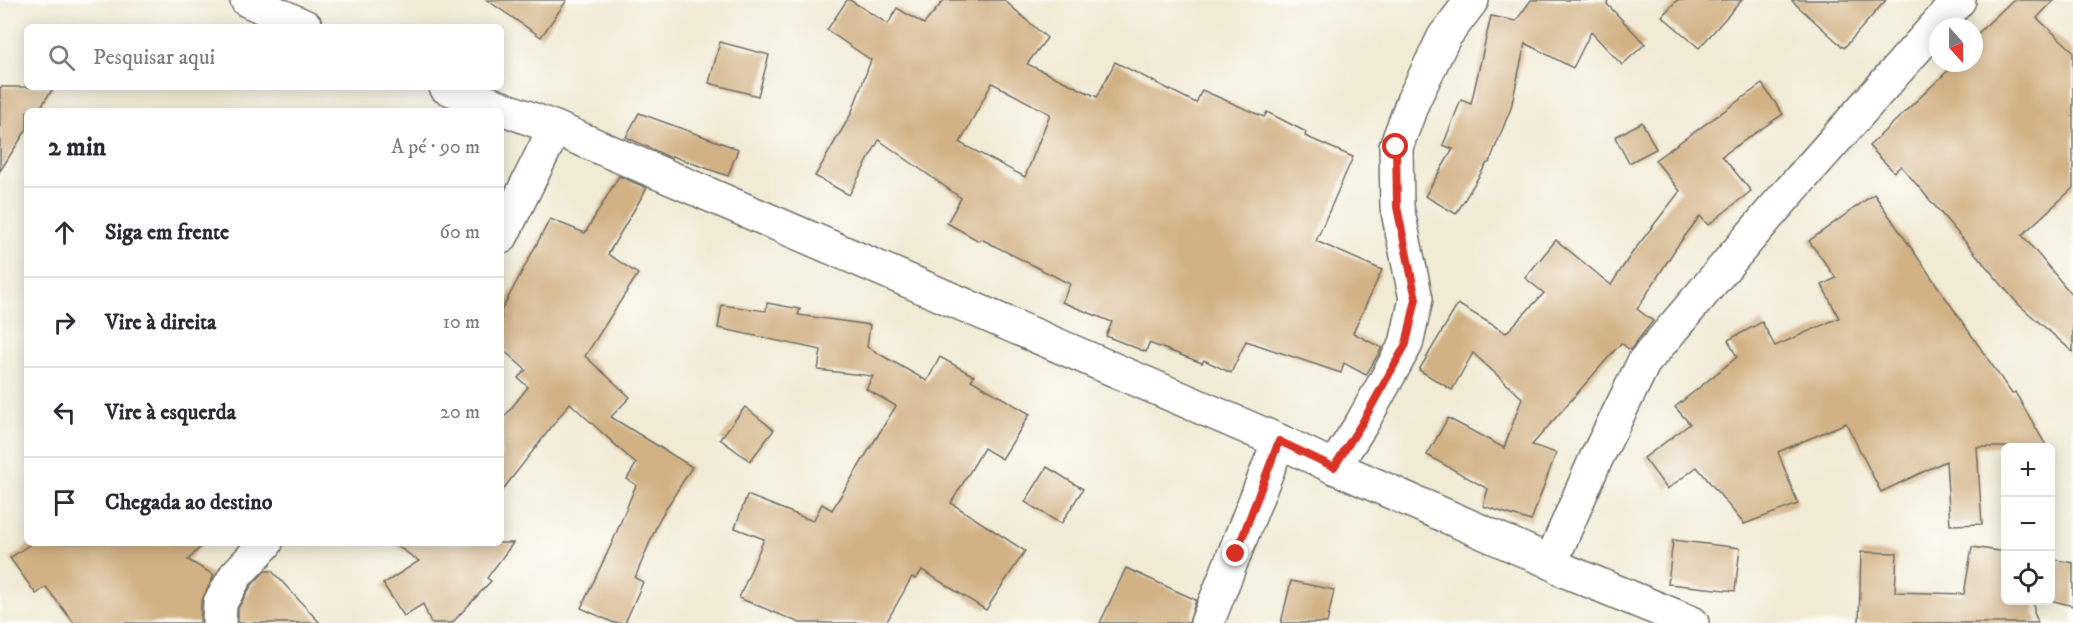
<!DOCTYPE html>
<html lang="pt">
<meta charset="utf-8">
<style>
body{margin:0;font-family:"IM FELL DW Pica",serif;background:#f7f7f7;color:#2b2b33}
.controls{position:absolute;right:18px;bottom:18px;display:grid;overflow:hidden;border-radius:9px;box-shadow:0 3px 15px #0003}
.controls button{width:54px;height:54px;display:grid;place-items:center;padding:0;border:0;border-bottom:2px solid #e1e1e2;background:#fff;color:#2b2b33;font:30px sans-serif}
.compass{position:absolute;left:1929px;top:18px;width:54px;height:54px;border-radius:50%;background:#fff;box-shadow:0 3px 15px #0003;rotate:159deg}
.stop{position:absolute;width:18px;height:18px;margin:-14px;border:4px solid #d93025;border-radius:50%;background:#fff}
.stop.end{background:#d93025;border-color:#fff;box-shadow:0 2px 6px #0008}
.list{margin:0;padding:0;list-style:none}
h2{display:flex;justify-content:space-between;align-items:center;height:78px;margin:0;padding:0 24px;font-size:26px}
h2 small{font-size:20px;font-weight:400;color:#7c7c81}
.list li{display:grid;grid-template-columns:39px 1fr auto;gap:18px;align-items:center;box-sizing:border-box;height:90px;padding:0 24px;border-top:2px solid #e1e1e2}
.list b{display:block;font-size:22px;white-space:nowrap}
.list em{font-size:20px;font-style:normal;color:#7c7c81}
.icon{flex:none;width:33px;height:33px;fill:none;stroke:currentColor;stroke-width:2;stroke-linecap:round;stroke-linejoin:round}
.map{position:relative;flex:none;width:2073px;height:623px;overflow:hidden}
.search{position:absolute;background:#fff;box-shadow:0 3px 15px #0003;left:24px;top:24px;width:480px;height:66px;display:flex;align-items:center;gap:15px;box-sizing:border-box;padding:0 21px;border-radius:9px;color:#7c7c81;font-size:22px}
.panel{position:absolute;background:#fff;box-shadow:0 3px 15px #0003;left:24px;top:108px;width:480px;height:438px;border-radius:9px}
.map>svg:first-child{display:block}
.building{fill:#d2b285;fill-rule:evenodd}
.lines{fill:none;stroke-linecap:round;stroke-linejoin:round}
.street-casing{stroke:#706e66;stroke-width:36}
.street{stroke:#fff;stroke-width:33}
.route{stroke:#d93025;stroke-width:8}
</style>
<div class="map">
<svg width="2073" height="623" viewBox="0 0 2073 623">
<rect width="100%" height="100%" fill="#fdfcf7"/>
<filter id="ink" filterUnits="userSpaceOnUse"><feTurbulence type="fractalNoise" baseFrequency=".0167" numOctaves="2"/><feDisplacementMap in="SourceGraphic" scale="12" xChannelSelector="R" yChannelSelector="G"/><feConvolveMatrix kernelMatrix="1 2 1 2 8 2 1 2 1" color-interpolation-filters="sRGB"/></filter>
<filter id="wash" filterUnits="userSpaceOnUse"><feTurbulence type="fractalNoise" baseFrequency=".008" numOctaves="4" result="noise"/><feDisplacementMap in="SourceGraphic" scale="24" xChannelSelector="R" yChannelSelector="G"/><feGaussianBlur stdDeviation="1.35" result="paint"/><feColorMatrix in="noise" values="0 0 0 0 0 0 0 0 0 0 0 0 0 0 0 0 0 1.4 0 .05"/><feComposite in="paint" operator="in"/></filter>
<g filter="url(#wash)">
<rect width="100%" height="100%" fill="#f1ebd5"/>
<g id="blocks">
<g class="building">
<polygon points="487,0 567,0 541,37"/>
<path d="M847 0H850L888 24 897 8 924 24 944 0H1004L1047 38 1027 64 1097 97 1115 62 1196 103 1202 90 1264 117 1267 112 1306 132 1305 136 1353 157 1316 241 1382 270 1353 333 1382 348 1366 375 1344 363 1341 373 1246 341 1231 373 1204 360 1202 363 1149 343 1146 352 1106 336 1112 322 1062 302 1070 284 981 239 979 241 947 223 961 198 879 140 849 195 815 176 851 114 871 60 827 30ZM992 83 1050 114 1025 177 960 143Z"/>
<polygon points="1531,0 1608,0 1607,4 1645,44 1622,65 1591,32 1573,68 1525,43 1511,108 1489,163 1487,163 1456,214 1425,196 1453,149 1443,145 1461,100 1471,104 1491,16 1516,21"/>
<polygon points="1677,0 1742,0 1699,48 1662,16"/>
<polygon points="1791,0 1886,0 1844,48"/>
<polygon points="2013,0 2054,0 2037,18 2073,51 2073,188 2022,235 2073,296 2073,352 2018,304 1901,166 1894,172 1869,146 1956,63 1974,63 1974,37"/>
<polygon points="720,42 769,55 758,96 709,83"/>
<polygon points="1762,84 1783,114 1722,156 1751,191 1708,225 1700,216 1676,248 1637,309 1653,321 1630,350 1621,343 1532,445 1556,453 1531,521 1483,506 1488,489 1427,455 1448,418 1504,448 1522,398 1473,353 1452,390 1419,370 1458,304 1506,333 1544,293 1525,278 1556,240 1611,285 1632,253 1680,191 1655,160"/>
<polygon points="0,87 54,87 38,111 27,111 27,129 0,171"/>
<polygon points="639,113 738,149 728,176 672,156 671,158 626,137"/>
<polygon points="1642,122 1656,149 1629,163 1615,137"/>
<polygon points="619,176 647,188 608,254 638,274 585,356 630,397 611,417 692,467 659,520 635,578 643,582 625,623 614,623 581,608 612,543 636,485 627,479 636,464 570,403 501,492 501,421 528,387 518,378 526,370 501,348 501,311 550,219 585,233"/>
<polygon points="1874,194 2012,394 2015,392 2047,447 1977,447 1982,524 1950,525 1946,461 1881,492 1846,423 1778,452 1798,504 1744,524 1697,467 1667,489 1644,458 1690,424 1675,407 1737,357 1728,340 1762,322 1775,346 1839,318 1822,285 1836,278 1809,241"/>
<polygon points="767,303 800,309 798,315 870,325 867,347 927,381 940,357 974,376 971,380 1030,414 1002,459 984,448 951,503 1025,551 986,610 922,570 916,579 912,577 886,623 800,623 739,598 764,539 735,528 747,495 813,521 822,504 832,510 896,406 866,389 873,376 818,370 821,350 718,328 722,305 766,311"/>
<polygon points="745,407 774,430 750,461 720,439"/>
<polygon points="1047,467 1083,489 1061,524 1025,502"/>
<polygon points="1673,540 1740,548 1735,591 1668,584"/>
<polygon points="32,543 204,543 188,560 214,575 201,602 200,623 74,623 46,587 36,594 10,558"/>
<polygon points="393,543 513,543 487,578 491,581 452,623 431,623 423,604 404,616 383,584 419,561"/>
<polygon points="1972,547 2006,552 2006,600 2034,600 2034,612 2038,623 1859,623 1861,552 1897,553 1895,592 1964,594"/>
<polygon points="2050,559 2073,563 2073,606 2050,600"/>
<polygon points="1126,568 1196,600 1189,623 1100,623"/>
<polygon points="265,571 272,571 320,623 238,623 238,608 251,586"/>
<polygon points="1291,581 1334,590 1327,623 1281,623"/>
</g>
</g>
</g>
<g filter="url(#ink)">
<use href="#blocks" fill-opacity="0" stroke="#706e66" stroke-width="1.5"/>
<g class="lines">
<g class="street-casing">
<g id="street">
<polyline points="247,0 306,27"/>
<polyline points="446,87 555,128 1279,441 1334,467 1551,562 1566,571 1692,623"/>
<polyline points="501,237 555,128"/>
<polyline points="1334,467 1362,423 1406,344 1416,299 1397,207 1396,147 1413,101 1444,37 1472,0"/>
<polyline points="1551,562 1594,463 1644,362 1773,210 1959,0"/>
<polyline points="219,623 220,603 236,575 266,543"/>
<polyline points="1207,623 1279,441"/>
</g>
</g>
<use href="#street" class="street"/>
</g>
</g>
<g class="lines" filter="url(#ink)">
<polyline class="route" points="1236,554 1279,441 1334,467 1362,423 1406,344 1416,299 1397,207 1396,147"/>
</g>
</svg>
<div class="controls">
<button>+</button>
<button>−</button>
<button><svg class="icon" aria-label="locate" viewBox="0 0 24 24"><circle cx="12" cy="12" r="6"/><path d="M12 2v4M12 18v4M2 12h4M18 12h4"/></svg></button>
</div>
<svg class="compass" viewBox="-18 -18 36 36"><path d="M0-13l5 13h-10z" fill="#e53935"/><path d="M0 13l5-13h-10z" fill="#7c7c81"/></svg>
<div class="stop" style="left:1396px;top:147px"></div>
<div class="stop end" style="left:1236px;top:554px"></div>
<div class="search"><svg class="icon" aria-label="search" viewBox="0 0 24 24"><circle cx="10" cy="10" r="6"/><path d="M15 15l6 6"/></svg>Pesquisar aqui</div>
<section class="panel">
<h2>2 min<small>A pé · 90 m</small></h2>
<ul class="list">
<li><svg class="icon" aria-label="ahead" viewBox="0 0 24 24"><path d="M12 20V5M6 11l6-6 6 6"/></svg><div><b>Siga em frente</b></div><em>60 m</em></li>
<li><svg class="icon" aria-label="right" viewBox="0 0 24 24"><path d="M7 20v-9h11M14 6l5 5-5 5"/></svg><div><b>Vire à direita</b></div><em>10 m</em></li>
<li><svg class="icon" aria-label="left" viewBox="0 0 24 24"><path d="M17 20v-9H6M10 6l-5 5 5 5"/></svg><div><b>Vire à esquerda</b></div><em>20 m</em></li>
<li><svg class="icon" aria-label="arrive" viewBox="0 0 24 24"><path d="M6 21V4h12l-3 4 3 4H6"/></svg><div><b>Chegada ao destino</b></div></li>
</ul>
</section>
</div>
